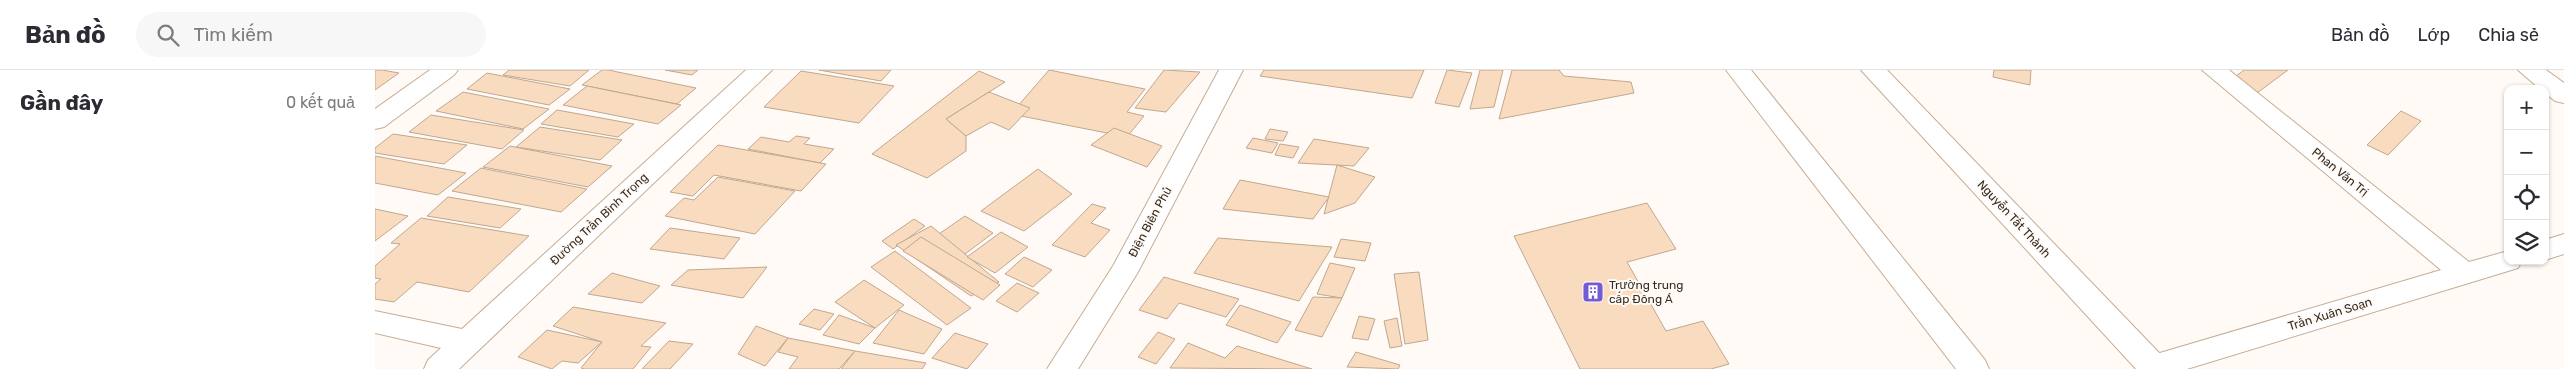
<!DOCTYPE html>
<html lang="vi">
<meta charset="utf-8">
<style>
body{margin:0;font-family:Rubik,sans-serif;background:#f7f7f7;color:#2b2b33}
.controls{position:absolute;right:15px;top:15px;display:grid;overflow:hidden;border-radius:10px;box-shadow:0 1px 4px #0004}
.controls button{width:45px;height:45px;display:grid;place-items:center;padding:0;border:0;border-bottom:1px solid #e1e1e2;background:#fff;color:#2b2b33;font:25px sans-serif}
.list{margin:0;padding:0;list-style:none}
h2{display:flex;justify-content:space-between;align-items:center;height:65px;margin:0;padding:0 20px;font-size:21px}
h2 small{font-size:16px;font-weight:400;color:#7c7c81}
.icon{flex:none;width:28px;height:28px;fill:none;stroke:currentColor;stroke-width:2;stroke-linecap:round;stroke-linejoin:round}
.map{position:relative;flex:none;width:2189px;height:299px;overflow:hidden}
header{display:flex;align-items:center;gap:30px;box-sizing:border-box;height:70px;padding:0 25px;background:#fff;border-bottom:1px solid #e1e1e2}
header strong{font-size:24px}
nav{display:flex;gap:28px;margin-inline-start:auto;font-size:18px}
.search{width:350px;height:45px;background:#f7f7f7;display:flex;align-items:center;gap:12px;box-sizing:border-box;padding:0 18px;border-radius:28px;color:#7c7c81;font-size:19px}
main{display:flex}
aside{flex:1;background:#fff}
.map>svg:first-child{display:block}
.building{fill:#f9dcbf;stroke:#bfa790}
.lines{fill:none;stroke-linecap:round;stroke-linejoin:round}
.street-casing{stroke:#c5ad96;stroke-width:2}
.secondary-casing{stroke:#c5ad96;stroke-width:2}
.street{fill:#fff;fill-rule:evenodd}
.secondary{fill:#fff;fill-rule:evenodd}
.labels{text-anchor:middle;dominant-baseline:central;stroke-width:4;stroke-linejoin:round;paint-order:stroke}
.street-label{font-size:12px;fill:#352c23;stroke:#fffaf5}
.poi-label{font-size:12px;fill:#352c23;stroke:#fffaf5;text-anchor:start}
</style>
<header>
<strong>Bản đồ</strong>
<div class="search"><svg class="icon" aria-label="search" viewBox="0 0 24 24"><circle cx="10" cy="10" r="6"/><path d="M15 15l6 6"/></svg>Tìm kiếm</div>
<nav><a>Bản đồ</a><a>Lớp</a><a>Chia sẻ</a></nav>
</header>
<main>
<aside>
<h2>Gần đây<small>0 kết quả</small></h2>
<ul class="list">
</ul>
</aside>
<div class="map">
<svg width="2189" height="299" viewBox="0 0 2189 299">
<rect width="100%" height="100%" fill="#fffaf5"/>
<g class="building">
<polygon points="0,0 7,0 24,3 0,20"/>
<polygon points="134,0 214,0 195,16 128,5"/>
<polygon points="227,0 233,0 321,18 302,34 207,15"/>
<polygon points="290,0 323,0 317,5"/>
<polygon points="444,0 516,0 506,11"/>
<polygon points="674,0 770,19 752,42 769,46 752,67 636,44"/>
<polygon points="789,0 825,2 791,42 760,38"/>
<polygon points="889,0 1049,0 1037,28 885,6"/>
<polygon points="1072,0 1097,3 1084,37 1060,33"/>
<polygon points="1105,0 1128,0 1119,37 1095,39"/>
<polygon points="1137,0 1184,0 1189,6 1256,12 1259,23 1124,49"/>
<polygon points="1619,0 1656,0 1655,15 1618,7"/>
<polygon points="1869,0 1913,0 1882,23 1860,7"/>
<polygon points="426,1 519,16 484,53 389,37"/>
<polygon points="604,1 630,12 571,49 591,66 591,81 552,108 497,84"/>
<polygon points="112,3 195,19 174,35 92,19"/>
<polygon points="212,16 306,35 283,54 188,35"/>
<polygon points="88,22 174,39 148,59 61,41"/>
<polygon points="614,22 655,38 634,60 616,52 591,66 571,49"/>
<polygon points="182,40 259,54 243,67 166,54"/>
<polygon points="2026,41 2046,51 2013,85 1992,75"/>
<polygon points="56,45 149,60 127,79 34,62"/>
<polygon points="165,57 247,70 225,90 141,77"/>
<polygon points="739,58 787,76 772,97 716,75"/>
<polygon points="895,59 913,62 908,71 890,69"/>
<polygon points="18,64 92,75 69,94 0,83 0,78"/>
<polygon points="421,66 435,68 429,74 459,79 445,93 373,79 386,67 414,72"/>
<polygon points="878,68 903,73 897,83 871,78"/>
<polygon points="939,69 994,78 979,96 923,93"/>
<polygon points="905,74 924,77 918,88 900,85"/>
<polygon points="343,75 451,94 426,121 339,105 318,126 295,122"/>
<polygon points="135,76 237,96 213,117 108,97"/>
<polygon points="0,86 91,103 63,125 0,113"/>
<polygon points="962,95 1000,107 980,133 949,144"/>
<polygon points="106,98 212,119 186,142 77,121"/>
<polygon points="663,99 697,124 649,161 606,141"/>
<polygon points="343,107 420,121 380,164 290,146 309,128 319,130"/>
<polygon points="865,110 954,127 938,149 848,139"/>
<polygon points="73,127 146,139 125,158 52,146"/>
<polygon points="1272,133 1301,179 1252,192 1291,261 1328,251 1354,294 1336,299 1205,299 1139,166"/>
<polygon points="717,134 731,138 716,153 735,160 710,187 677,175"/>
<polygon points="0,139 33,146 0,171"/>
<polygon points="590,146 618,163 590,184 561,166"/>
<polygon points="46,148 154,166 94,222 42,212 19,232 0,229 0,214 6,209 0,208 0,196 25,174 16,173"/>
<polygon points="539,149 550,156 518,179 507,171"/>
<polygon points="556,156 624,212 596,226 521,175"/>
<polygon points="295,158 365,168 349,189 275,179"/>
<polygon points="626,162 653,177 620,203 592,187"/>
<polygon points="546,167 625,215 608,230 528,181"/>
<polygon points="843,168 957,177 924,231 819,203"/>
<polygon points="966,169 996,173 990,191 959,187"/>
<polygon points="520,181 596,238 572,255 496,197"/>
<polygon points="649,187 677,200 658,217 630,204"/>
<polygon points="955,193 980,198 967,228 942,224"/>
<polygon points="392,197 368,228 296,215 313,200"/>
<polygon points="1044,202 1053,270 1030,274 1019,204"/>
<polygon points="237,203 285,216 267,233 213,224"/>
<polygon points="789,207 864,229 851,247 804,233 792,249 764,240"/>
<polygon points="489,210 529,235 500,258 460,232"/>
<polygon points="642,213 664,223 642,242 621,231"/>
<polygon points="938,227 967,228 947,267 920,260"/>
<polygon points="865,235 916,252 902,273 851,255"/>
<polygon points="198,237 291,253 266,276 276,277 258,299 209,299 206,298 227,272 178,256"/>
<polygon points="439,239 459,244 445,260 424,254"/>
<polygon points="524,240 567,259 549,284 498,273"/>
<polygon points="464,245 500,258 484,274 448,265"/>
<polygon points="984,246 1000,249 993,270 977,268"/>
<polygon points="1022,248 1027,276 1015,278 1009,251"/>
<polygon points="381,256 413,268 390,296 363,284"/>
<polygon points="172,260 227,272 203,293 187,291 177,299 143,287"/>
<polygon points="783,262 800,269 781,294 763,287"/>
<polygon points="580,263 613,274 592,299 557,288"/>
<polygon points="413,268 480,281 464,299 414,299 423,287 403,282"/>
<polygon points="294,271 318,274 295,299 267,299"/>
<polygon points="813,273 850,288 862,276 937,299 795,298"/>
<polygon points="480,281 551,293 547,299 466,299"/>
<polygon points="981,282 1025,295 1023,299 972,297"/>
</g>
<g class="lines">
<g class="street-casing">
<g id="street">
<polygon points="55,0 83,0 79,5 9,57 0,59 0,39"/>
<polygon points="371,0 397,0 84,299 49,299 53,290 66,278 0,263 0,241 87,259"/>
<polygon points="844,0 868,0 763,202 703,299 672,299 738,196"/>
<polygon points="1827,0 1854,0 2094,192 2133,181 2133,191 2147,191 2143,198 1812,299 1764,299 1767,288 1778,285 2066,200"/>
<polygon points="2143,0 2171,0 2189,13 2189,33 2180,31 2170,23 2170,19 2165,19"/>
<polygon points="2189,164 2189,184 2170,190 2170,170"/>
</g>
</g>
<g class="secondary-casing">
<g id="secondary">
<polygon points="1351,0 1376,0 1610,290 1614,299 1581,299"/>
<polygon points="1486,0 1512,0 1791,290 1795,299 1761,299"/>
</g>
</g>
<use href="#street" class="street"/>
<use href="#secondary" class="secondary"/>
</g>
<defs>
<g id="building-square" transform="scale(1.125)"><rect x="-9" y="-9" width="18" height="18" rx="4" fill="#735bd6" stroke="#fffaf5"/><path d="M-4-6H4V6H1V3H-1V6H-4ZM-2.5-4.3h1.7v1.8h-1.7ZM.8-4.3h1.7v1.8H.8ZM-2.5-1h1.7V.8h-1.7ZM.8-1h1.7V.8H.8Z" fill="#fff"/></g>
</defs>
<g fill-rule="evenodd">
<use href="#building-square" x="1218" y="222"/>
</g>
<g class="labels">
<g class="street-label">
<text transform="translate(1965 102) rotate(39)">Phan Văn Trị</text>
<text transform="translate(224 149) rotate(-43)">Đường Trần Bình Trọng</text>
<text transform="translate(1639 149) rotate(47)">Nguyễn Tất Thành</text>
<text transform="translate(775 152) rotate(-62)">Điện Biên Phủ</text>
<text transform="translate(1955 244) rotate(-17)">Trần Xuân Soạn</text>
</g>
<g class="poi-label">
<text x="1234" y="215">Trường trung<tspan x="1234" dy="14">cấp Đông Á</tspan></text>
</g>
</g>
</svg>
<div class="controls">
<button>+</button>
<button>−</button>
<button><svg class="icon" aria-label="locate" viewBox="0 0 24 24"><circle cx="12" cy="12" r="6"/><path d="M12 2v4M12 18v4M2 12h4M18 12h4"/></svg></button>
<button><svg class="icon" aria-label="layers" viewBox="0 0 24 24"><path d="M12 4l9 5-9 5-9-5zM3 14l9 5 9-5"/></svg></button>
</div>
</div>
</main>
